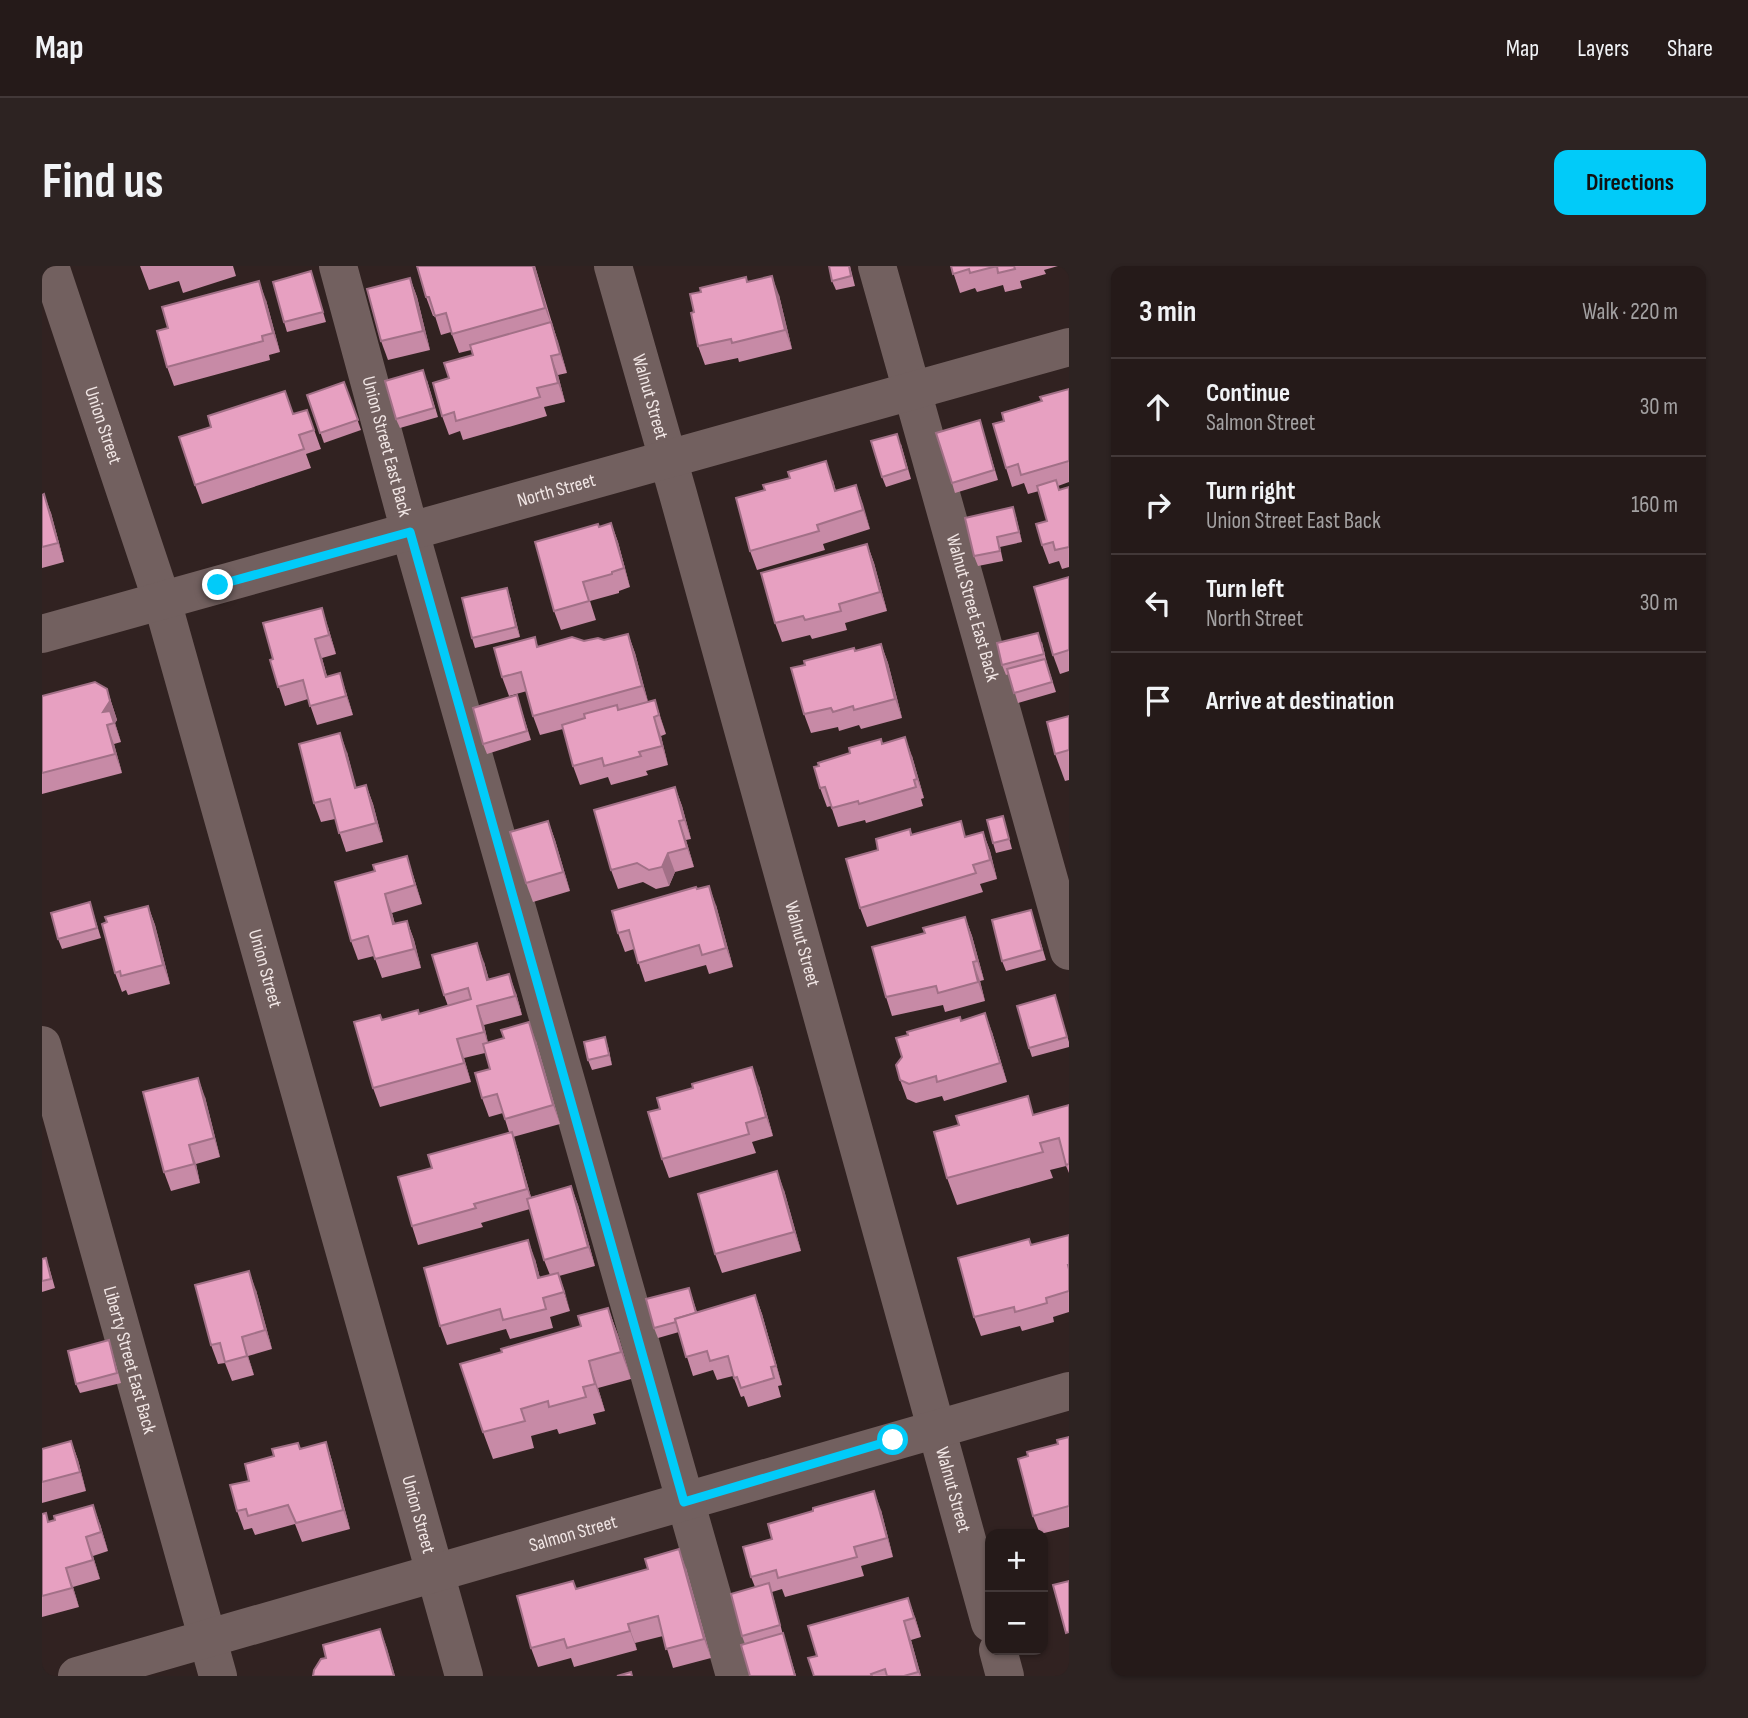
<!DOCTYPE html>
<meta charset="utf-8">
<style>
body{margin:0;font-family:"Sofia Sans Condensed",sans-serif;background:#2d2322;color:#f1f3f6}
.controls{position:absolute;right:21px;bottom:21px;display:grid;overflow:hidden;border-radius:14px;box-shadow:0 2px 5px #0004}
.controls button{width:63px;height:63px;display:grid;place-items:center;padding:0;border:0;border-bottom:2px solid #423838;background:#251a19;color:#f1f3f6;font:35px sans-serif}
.stop{position:absolute;width:21px;height:21px;margin:-16px;border:5px solid #01cbf9;border-radius:50%;background:#fff}
.stop.end{background:#01cbf9;border-color:#fff;box-shadow:0 2px 7px #0008}
.list{margin:0;padding:0;list-style:none}
h2{display:flex;justify-content:space-between;align-items:center;height:91px;margin:0;padding:0 28px;font-size:30px}
h2 small{font-size:23px;font-weight:400;color:#a3a1a2}
.list li{display:grid;grid-template-columns:46px 1fr auto;gap:21px;align-items:center;box-sizing:border-box;height:98px;padding:0 28px;border-top:2px solid #423838}
.list b{display:block;font-size:26px;white-space:nowrap}
.list p{margin:0;font-size:23px;white-space:nowrap;color:#a3a1a2}
.list em{font-size:23px;font-style:normal;color:#a3a1a2}
.icon{flex:none;width:38px;height:38px;fill:none;stroke:currentColor;stroke-width:2;stroke-linecap:round;stroke-linejoin:round}
.map{position:relative;flex:none;width:1027px;height:1410px;overflow:hidden;border-radius:14px}
header{display:flex;align-items:center;gap:42px;box-sizing:border-box;height:98px;padding:0 35px;background:#251a19;border-bottom:2px solid #423838}
header strong{font-size:33px}
nav{display:flex;gap:38px;margin-inline-start:auto;font-size:24px}
.intro{display:flex;align-items:center;justify-content:space-between;box-sizing:border-box;height:168px;padding:0 42px}
h1{margin:0;font-size:49px}
.button{padding:18px 32px;border-radius:14px;background:#01cbf9;color:#111;font-size:24px;font-weight:700}
main{display:flex;gap:42px;padding:0 42px}
aside{flex:1;background:#251a19;border-radius:14px;box-shadow:0 2px 5px #0004}
.map>svg:first-child{display:block}
.lines{fill:none;stroke-linecap:round;stroke-linejoin:round}
.minor{stroke:#72605f;stroke-width:38}
.wall{fill:#c78aa6}
.shaded-wall{fill:#a27087}
.building{fill:#e7a0c1;stroke:#a27087;stroke-width:2}
.route{stroke:#01cbf9;stroke-width:9}
.labels{text-anchor:middle;dominant-baseline:central;stroke-width:7;stroke-linejoin:round;paint-order:stroke}
.street-label{font-size:19px;fill:#f1e6e5;stroke:#312221}
</style>
<header>
<strong>Map</strong>
<nav><a>Map</a><a>Layers</a><a>Share</a></nav>
</header>
<div class="intro"><h1>Find us</h1><a class="button">Directions</a></div>
<main>
<div class="map">
<svg width="1027" height="1410" viewBox="0 0 1027 1410">
<rect width="100%" height="100%" fill="#312221"/>
<g class="lines">
<g class="minor">
<path id="s1" d="M8 0 120 335 422 1410"/>
<path id="s2" d="M296 0 368 266 693 1410"/>
<path id="s3" d="M571 0 636 228 948 1357"/>
<path id="s4" d="M835 0 1027 685"/>
<path id="s5" d="M0 368 1027 81"/>
<path id="s6" d="M0 779 176 1410"/>
<polyline points="956,1384 963,1410"/>
<path id="s7" d="M35 1410 1027 1125"/>
</g>
</g>
<g class="wall">
<polygon points="98,0 191,0 194,10 141,27 137,15 107,24"/>
<polygon points="493,0 525,107 516,109 523,136 502,141 505,150 421,174 418,165 407,169 400,150 407,112 431,89 429,84 417,87 409,66 399,69 393,50 391,50 384,31"/>
<polygon points="808,0 813,20 794,24 790,15"/>
<polygon points="909,0 1016,0 1002,4 1004,8 978,15 980,22 963,26 961,19 935,26 933,22 918,27"/>
<polygon points="269,5 284,56 245,66 242,56"/>
<polygon points="368,12 375,31 388,84 346,94 339,75"/>
<polygon points="705,16 737,29 750,83 697,96 696,92 663,99 656,80 652,46"/>
<polygon points="224,34 238,86 227,89 228,94 132,120 125,101"/>
<polygon points="385,114 396,151 358,162 354,153"/>
<polygon points="302,116 319,164 282,177 265,129"/>
<polygon points="1027,123 1027,216 1016,220 1017,224 1027,221 1027,301 1020,303 1017,295 1007,298 1000,279 1005,255 997,225 986,228 982,217 970,221 964,202 962,155 1000,135"/>
<polygon points="265,144 279,183 264,188 269,202 160,238 153,219 252,148"/>
<polygon points="938,154 956,214 913,227 910,217"/>
<polygon points="859,178 869,213 844,221 840,211"/>
<polygon points="791,214 794,225 814,219 828,263 781,278 783,284 715,304 708,285"/>
<polygon points="0,229 9,247 22,296 0,302"/>
<polygon points="974,251 980,276 958,281 961,295 936,300 932,290"/>
<polygon points="569,257 576,276 588,321 577,325 577,327 548,335 554,354 519,364 512,345 557,261"/>
<polygon points="825,278 832,297 845,345 803,357 805,364 770,373 768,369 740,376 733,357"/>
<polygon points="1027,311 1027,405 1018,408 1011,389"/>
<polygon points="468,331 478,371 433,382 430,372"/>
<polygon points="286,361 294,388 280,392 285,410 304,426 311,449 275,459 266,433 243,440 228,394"/>
<polygon points="586,368 593,387 606,436 613,434 619,453 624,468 619,470 626,499 604,505 606,509 569,519 566,511 538,519 531,500 521,463 498,469 491,450 485,425 467,430 460,411 493,371 496,381 562,374"/>
<polygon points="1000,376 1005,398 1014,426 976,437 967,408 964,409 960,399"/>
<polygon points="839,378 846,397 860,452 819,463 817,459 797,465 796,461 769,467 762,448 813,385"/>
<polygon points="65,423 75,454 73,457 79,476 72,478 80,507 0,528 0,430"/>
<polygon points="478,439 489,474 445,488 441,478"/>
<polygon points="1027,450 1027,514 1023,515 1013,488"/>
<polygon points="840,478 870,490 882,532 879,533 881,540 824,557 823,554 796,561 789,540 785,541 778,522"/>
<polygon points="305,486 314,522 324,519 331,538 341,576 304,586 293,553 279,556 272,537"/>
<polygon points="633,521 640,540 649,573 644,574 652,601 633,606 627,620 614,623 601,616 576,623 569,604"/>
<polygon points="961,550 970,583 954,587 951,577"/>
<polygon points="506,555 513,574 528,625 491,636 484,617"/>
<polygon points="868,563 870,568 925,570 941,566 948,585 955,613 938,618 941,626 825,661 818,642 836,584"/>
<polygon points="371,609 380,638 350,647 353,658 365,655 372,674 379,702 340,712 332,690 316,694 309,675 293,616"/>
<polygon points="674,639 691,701 667,708 664,699 603,716 592,683 583,686 576,667"/>
<polygon points="106,640 113,659 128,718 86,729 84,724 80,726 73,707"/>
<polygon points="51,646 59,672 20,683 16,673"/>
<polygon points="923,651 930,670 942,714 938,715 943,735 903,746 901,739 850,750 844,731 883,667"/>
<polygon points="992,654 1004,694 964,705 960,695"/>
<polygon points="442,696 447,714 474,727 480,749 442,759 446,777 494,775 518,858 471,871 476,885 489,931 529,920 536,939 553,1000 517,1010 528,1045 508,1051 511,1062 468,1073 464,1063 405,1079 398,1060 493,993 498,1012 508,1009 502,994 488,943 439,957 441,961 376,979 370,960 390,902 467,866 461,847 447,851 440,832 448,803 443,787 422,792 429,816 338,841 331,822 340,754 377,748 406,740 402,729"/>
<polygon points="1016,739 1027,776 1027,781 990,791 987,782"/>
<polygon points="919,755 950,766 965,816 902,835 900,830 874,837 865,833 858,814"/>
<polygon points="566,781 570,799 550,804 546,794"/>
<polygon points="717,820 731,870 710,876 714,887 627,912 620,893 618,843 651,822"/>
<polygon points="163,831 178,891 154,898 158,917 129,925 122,906"/>
<polygon points="1027,839 1027,907 1024,900 1008,904 1011,912 915,939 905,912 993,848"/>
<polygon points="742,924 759,985 680,1007 673,988"/>
<polygon points="1027,969 1027,1046 1011,1051 1012,1056 980,1065 978,1060 939,1070 932,1051 989,979"/>
<polygon points="0,993 7,1001 13,1022 0,1026"/>
<polygon points="647,1022 655,1046 713,1029 720,1048 740,1119 736,1120 739,1131 706,1141 702,1130 699,1131 691,1110 675,1114 671,1104 651,1110 637,1066 616,1072 612,1062"/>
<polygon points="214,1024 230,1083 206,1090 212,1109 190,1115 183,1097 176,1098 169,1079"/>
<polygon points="566,1042 576,1069 589,1113 556,1122 563,1145 551,1148 554,1158 517,1168 515,1163 489,1170 492,1182 451,1193 441,1166 460,1086 539,1060"/>
<polygon points="67,1074 79,1117 38,1127 34,1118"/>
<polygon points="1027,1171 1027,1261 998,1268 991,1250 1016,1178"/>
<polygon points="29,1175 36,1194 44,1225 0,1237 0,1183"/>
<polygon points="284,1176 290,1195 308,1263 260,1276 253,1258 213,1269 210,1262 202,1264 195,1245 207,1215 258,1183"/>
<polygon points="839,1244 851,1291 819,1300 822,1310 743,1331 740,1323 730,1326 741,1369 754,1410 708,1410 703,1378 700,1370 713,1321 709,1311"/>
<polygon points="0,1248 7,1256 58,1258 66,1285 51,1290 58,1313 31,1321 37,1341 0,1351"/>
<polygon points="644,1302 669,1392 631,1402 621,1370 593,1377 595,1384 532,1401 529,1392 496,1401 489,1382 534,1323"/>
<polygon points="873,1351 879,1371 869,1374 879,1410 772,1410 775,1390"/>
</g>
<g class="shaded-wall">
<polygon points="491,0 493,0 510,61 503,42"/>
<polygon points="730,10 737,29 750,83 743,64"/>
<polygon points="368,12 375,31 388,84 381,65"/>
<polygon points="217,15 224,34 238,86 231,67"/>
<polygon points="509,56 516,75 525,107 518,88"/>
<polygon points="509,90 516,109 523,136 516,117"/>
<polygon points="814,219 821,238 828,263 821,244"/>
<polygon points="2,228 9,247 22,296 16,277"/>
<polygon points="971,241 974,251 980,276 977,266"/>
<polygon points="569,257 576,276 588,321 582,302"/>
<polygon points="825,278 832,297 845,345 838,326"/>
<polygon points="465,322 468,331 478,371 474,361"/>
<polygon points="280,342 286,361 294,388 287,369"/>
<polygon points="586,368 593,387 607,439 600,420"/>
<polygon points="273,373 280,392 290,430 284,411"/>
<polygon points="839,378 846,397 860,452 853,433"/>
<polygon points="298,407 304,426 311,449 304,430"/>
<polygon points="65,423 75,454 73,457 79,476 72,457 61,446"/>
<polygon points="613,434 619,453 624,468 617,449"/>
<polygon points="612,451 619,470 626,499 620,480"/>
<polygon points="65,459 72,478 80,507 73,488"/>
<polygon points="298,467 305,486 320,541 313,522"/>
<polygon points="863,471 870,490 882,532 875,513"/>
<polygon points="324,519 331,538 341,576 334,557"/>
<polygon points="633,521 640,540 649,573 642,554"/>
<polygon points="506,555 513,574 528,625 521,606"/>
<polygon points="637,555 644,574 652,601 645,582"/>
<polygon points="941,566 948,585 955,613 948,594"/>
<polygon points="626,587 633,606 627,620 620,601"/>
<polygon points="365,590 371,609 380,638 373,619"/>
<polygon points="667,620 674,639 691,701 684,682"/>
<polygon points="343,628 350,647 358,677 351,658"/>
<polygon points="106,640 113,659 128,718 121,699"/>
<polygon points="923,651 930,670 942,714 935,695"/>
<polygon points="365,655 372,674 379,702 372,683"/>
<polygon points="435,677 442,696 452,733 445,714"/>
<polygon points="931,696 938,715 943,735 936,716"/>
<polygon points="467,708 474,727 480,749 473,730"/>
<polygon points="435,740 442,759 448,785 442,766"/>
<polygon points="943,747 950,766 965,816 958,797"/>
<polygon points="487,756 494,775 518,858 511,839"/>
<polygon points="563,771 566,781 570,799 567,789"/>
<polygon points="415,773 422,792 429,816 422,797"/>
<polygon points="710,801 717,820 731,870 724,851"/>
<polygon points="156,812 163,831 178,891 172,872"/>
<polygon points="470,866 476,885 492,942 485,923"/>
<polygon points="147,879 154,898 158,917 152,898"/>
<polygon points="735,905 742,924 759,985 752,966"/>
<polygon points="529,920 536,939 553,1000 546,981"/>
<polygon points="486,974 493,993 503,1031 496,1012"/>
<polygon points="207,1005 214,1024 230,1083 223,1064"/>
<polygon points="516,1007 523,1026 528,1045"/>
<polygon points="713,1029 720,1048 740,1119 734,1100"/>
<polygon points="566,1042 576,1069 589,1113 579,1086"/>
<polygon points="200,1071 212,1109 205,1090"/>
<polygon points="547,1095 556,1122 563,1145 553,1118"/>
<polygon points="29,1175 36,1194 44,1225 38,1206"/>
<polygon points="284,1176 290,1195 308,1263 301,1244"/>
<polygon points="832,1225 839,1244 851,1291 845,1272"/>
<polygon points="51,1239 58,1258 66,1285 59,1266"/>
<polygon points="44,1271 51,1290 58,1313 51,1294"/>
<polygon points="637,1283 644,1302 669,1392 662,1373"/>
<polygon points="24,1302 31,1321 37,1341 30,1322"/>
<polygon points="866,1332 873,1351 879,1371 872,1352"/>
<polygon points="862,1355 869,1374 879,1410 878,1410 876,1406"/>
<polygon points="586,1358 593,1377 595,1384 588,1365"/>
<polygon points="338,1363 345,1382 353,1410 352,1410"/>
<polygon points="741,1367 747,1386 754,1410 753,1410"/>
</g>
<g class="building">
<polygon points="375,0 491,0 503,42 410,68 404,47 393,50 387,31 384,31"/>
<polygon points="787,0 807,0 809,10 790,15"/>
<polygon points="909,0 972,0 973,3 956,7 955,0 928,7 927,3 911,8"/>
<polygon points="269,5 281,46 242,56 231,16"/>
<polygon points="730,10 743,64 690,77 689,73 656,80 649,47 652,46 648,28 659,26 658,22 704,11 705,16"/>
<polygon points="368,12 381,65 339,75 325,23"/>
<polygon points="217,15 231,67 220,70 221,75 125,101 115,65 126,62 120,41"/>
<polygon points="509,56 518,88 509,90 516,117 495,122 498,131 414,155 412,146 400,150 391,117 407,112 402,97 431,89 428,79"/>
<polygon points="381,104 392,142 354,153 343,115"/>
<polygon points="302,116 316,154 278,167 265,129"/>
<polygon points="1027,123 1027,195 979,209 976,198 964,202 951,158 962,155 960,147 1000,135 998,131"/>
<polygon points="243,125 251,148 265,144 272,164 257,169 262,183 153,219 137,171 169,161 166,150"/>
<polygon points="938,154 952,204 910,217 894,167"/>
<polygon points="855,168 865,203 840,211 829,175"/>
<polygon points="784,195 793,225 814,219 821,244 775,259 777,265 708,285 694,232 723,224 721,219 748,212 746,206"/>
<polygon points="1014,214 1017,224 1027,221 1027,281 1013,284 1011,276 1000,279 994,258 1005,255 995,220"/>
<polygon points="2,228 16,277 0,281 0,229"/>
<polygon points="971,241 977,266 955,271 958,285 932,290 923,252"/>
<polygon points="569,257 582,302 570,306 570,308 541,316 547,335 512,345 493,276 556,258 557,261"/>
<polygon points="825,278 838,326 797,338 799,345 763,354 761,350 733,357 719,307"/>
<polygon points="1027,311 1027,384 1011,389 992,321"/>
<polygon points="465,322 474,361 430,372 420,332"/>
<polygon points="280,342 287,369 273,373 284,411 298,407 304,430 268,440 261,414 236,421 228,394 231,393 221,357"/>
<polygon points="996,367 1002,388 960,399 955,377"/>
<polygon points="586,368 600,420 491,450 479,406 460,411 452,382 493,371 495,381 530,371 542,375 556,372 562,374"/>
<polygon points="839,378 853,433 812,444 811,440 791,446 789,442 762,448 749,402 763,399 762,395 812,382 813,385"/>
<polygon points="1003,393 1010,416 972,427 965,403"/>
<polygon points="53,416 65,423 68,435 61,446 68,445 72,457 65,459 73,488 0,507 0,430"/>
<polygon points="475,429 485,465 441,478 431,442"/>
<polygon points="613,434 617,449 612,451 620,480 597,486 599,490 562,500 560,492 531,500 520,459 543,452 542,448 575,439 576,444"/>
<polygon points="1027,450 1027,484 1013,488 1005,456"/>
<polygon points="298,467 313,522 324,519 334,557 297,567 288,533 272,537 257,478"/>
<polygon points="863,471 875,513 872,514 874,521 817,538 816,535 790,542 783,521 778,522 772,501 777,500 776,497 808,487 807,482 839,473 840,478"/>
<polygon points="633,521 642,554 637,555 645,582 626,587 620,601 607,604 595,597 569,604 552,544"/>
<polygon points="961,550 967,573 951,577 945,554"/>
<polygon points="506,555 521,606 484,617 468,566"/>
<polygon points="919,555 923,571 941,566 948,594 931,599 934,607 818,642 804,593 836,584 834,573 868,563 869,569"/>
<polygon points="365,590 373,619 343,628 351,658 365,655 372,683 333,693 326,670 309,675 293,616 333,605 331,599"/>
<polygon points="667,620 684,682 660,689 657,679 596,697 587,664 576,667 570,645 654,621 655,623"/>
<polygon points="48,636 55,662 16,673 9,647"/>
<polygon points="106,640 121,699 79,710 78,705 73,707 60,658 65,656 63,651"/>
<polygon points="989,644 1000,684 960,695 950,654"/>
<polygon points="923,651 935,695 931,696 936,716 896,727 894,720 844,731 830,681 883,667 881,662"/>
<polygon points="435,677 445,714 467,708 473,730 435,740 442,766 415,773 422,797 331,822 312,756 338,749 340,754 376,744 377,748 429,733 426,722 402,729 390,689"/>
<polygon points="1013,729 1025,771 987,782 975,740"/>
<polygon points="943,747 958,797 895,816 894,810 867,818 858,814 854,799 860,791 854,772 866,769 865,766 918,751 919,755"/>
<polygon points="487,756 511,839 463,853 455,828 440,832 433,807 448,803 441,778 462,772 459,764"/>
<polygon points="563,771 567,789 546,794 542,776"/>
<polygon points="710,801 724,851 704,857 707,868 620,893 606,846 618,843 615,832 651,822 650,818"/>
<polygon points="156,812 172,872 147,879 152,898 122,906 101,826"/>
<polygon points="986,830 991,849 1027,839 1027,898 1024,899 1017,872 998,877 1001,886 905,912 892,866 917,859 914,850"/>
<polygon points="470,866 485,923 432,938 434,942 370,960 356,911 390,902 386,889"/>
<polygon points="735,905 752,966 673,988 656,928"/>
<polygon points="529,920 546,981 502,994 485,933"/>
<polygon points="1027,969 1027,999 1026,999 1027,1003 1027,1025 1004,1032 1005,1037 973,1046 972,1041 932,1051 916,992 987,973 989,979"/>
<polygon points="486,974 496,1012 516,1007 522,1026 501,1032 504,1043 461,1054 458,1043 398,1060 382,1002"/>
<polygon points="4,992 9,1013 0,1015 0,993"/>
<polygon points="207,1005 223,1064 200,1071 205,1090 183,1096 178,1077 169,1079 153,1019"/>
<polygon points="647,1022 654,1047 633,1053 634,1056 612,1062 604,1033"/>
<polygon points="713,1029 734,1100 729,1101 732,1112 699,1122 695,1111 692,1112 686,1090 668,1095 665,1085 644,1091 633,1053"/>
<polygon points="566,1042 579,1086 547,1095 553,1118 541,1121 544,1131 507,1141 506,1135 479,1143 483,1155 441,1166 418,1098 460,1086 459,1083 539,1060 536,1050"/>
<polygon points="67,1074 75,1107 34,1118 26,1085"/>
<polygon points="1027,1171 1027,1240 991,1250 976,1193 986,1190 985,1186 1016,1178 1015,1174"/>
<polygon points="29,1175 38,1206 0,1216 0,1183"/>
<polygon points="284,1176 301,1244 254,1257 246,1239 206,1250 204,1243 195,1245 188,1219 207,1215 203,1198 232,1190 230,1183 256,1177 258,1183"/>
<polygon points="832,1225 845,1272 812,1281 815,1291 736,1312 734,1304 709,1311 701,1281 730,1273 726,1258 771,1245 771,1242"/>
<polygon points="51,1239 59,1266 44,1271 51,1294 24,1302 30,1322 0,1330 0,1248 4,1247 6,1256 13,1254 12,1250"/>
<polygon points="637,1283 662,1373 624,1383 616,1350 586,1358 588,1365 525,1382 522,1373 489,1382 475,1330 531,1315 534,1323 606,1303 603,1293"/>
<polygon points="1027,1315 1027,1366 1024,1367 1011,1319"/>
<polygon points="727,1317 738,1359 700,1370 689,1328"/>
<polygon points="866,1332 872,1352 862,1355 876,1406 862,1410 845,1410 843,1403 829,1408 830,1410 772,1410 766,1392 775,1390 766,1360"/>
<polygon points="338,1363 352,1410 271,1410 272,1404 279,1393 284,1392 281,1379"/>
<polygon points="741,1367 753,1410 708,1410 699,1379"/>
<polygon points="589,1406 590,1410 575,1410"/>
</g>
<g class="lines">
<polyline class="route" points="176,319 368,266 642,1236 851,1174"/>
</g>
<g class="labels">
<g class="street-label">
<text stroke="none"><textPath href="#s3" startOffset="136">Walnut Street</textPath></text>
<text stroke="none"><textPath href="#s1" startOffset="168">Union Street</textPath></text>
<text stroke="none"><textPath href="#s2" startOffset="187">Union Street East Back</textPath></text>
<text stroke="none"><textPath href="#s5" startOffset="534">North Street</textPath></text>
<text stroke="none"><textPath href="#s4" startOffset="355">Walnut Street East Back</textPath></text>
<text stroke="none"><textPath href="#s3" startOffset="704">Walnut Street</textPath></text>
<text stroke="none"><textPath href="#s1" startOffset="735">Union Street</textPath></text>
<text stroke="none"><textPath href="#s6" startOffset="327">Liberty Street East Back</textPath></text>
<text stroke="none"><textPath href="#s3" startOffset="1270">Walnut Street</textPath></text>
<text stroke="none"><textPath href="#s1" startOffset="1302">Union Street</textPath></text>
<text stroke="none"><textPath href="#s7" startOffset="516">Salmon Street</textPath></text>
</g>
</g>
</svg>
<div class="controls">
<button>+</button>
<button>−</button>
</div>
<div class="stop" style="left:851px;top:1174px"></div>
<div class="stop end" style="left:176px;top:319px"></div>
</div>
<aside>
<h2>3 min<small>Walk · 220 m</small></h2>
<ul class="list">
<li><svg class="icon" aria-label="ahead" viewBox="0 0 24 24"><path d="M12 20V5M6 11l6-6 6 6"/></svg><div><b>Continue</b><p>Salmon Street</p></div><em>30 m</em></li>
<li><svg class="icon" aria-label="right" viewBox="0 0 24 24"><path d="M7 20v-9h11M14 6l5 5-5 5"/></svg><div><b>Turn right</b><p>Union Street East Back</p></div><em>160 m</em></li>
<li><svg class="icon" aria-label="left" viewBox="0 0 24 24"><path d="M17 20v-9H6M10 6l-5 5 5 5"/></svg><div><b>Turn left</b><p>North Street</p></div><em>30 m</em></li>
<li><svg class="icon" aria-label="arrive" viewBox="0 0 24 24"><path d="M6 21V4h12l-3 4 3 4H6"/></svg><div><b>Arrive at destination</b></div></li>
</ul>
</aside>
</main>
